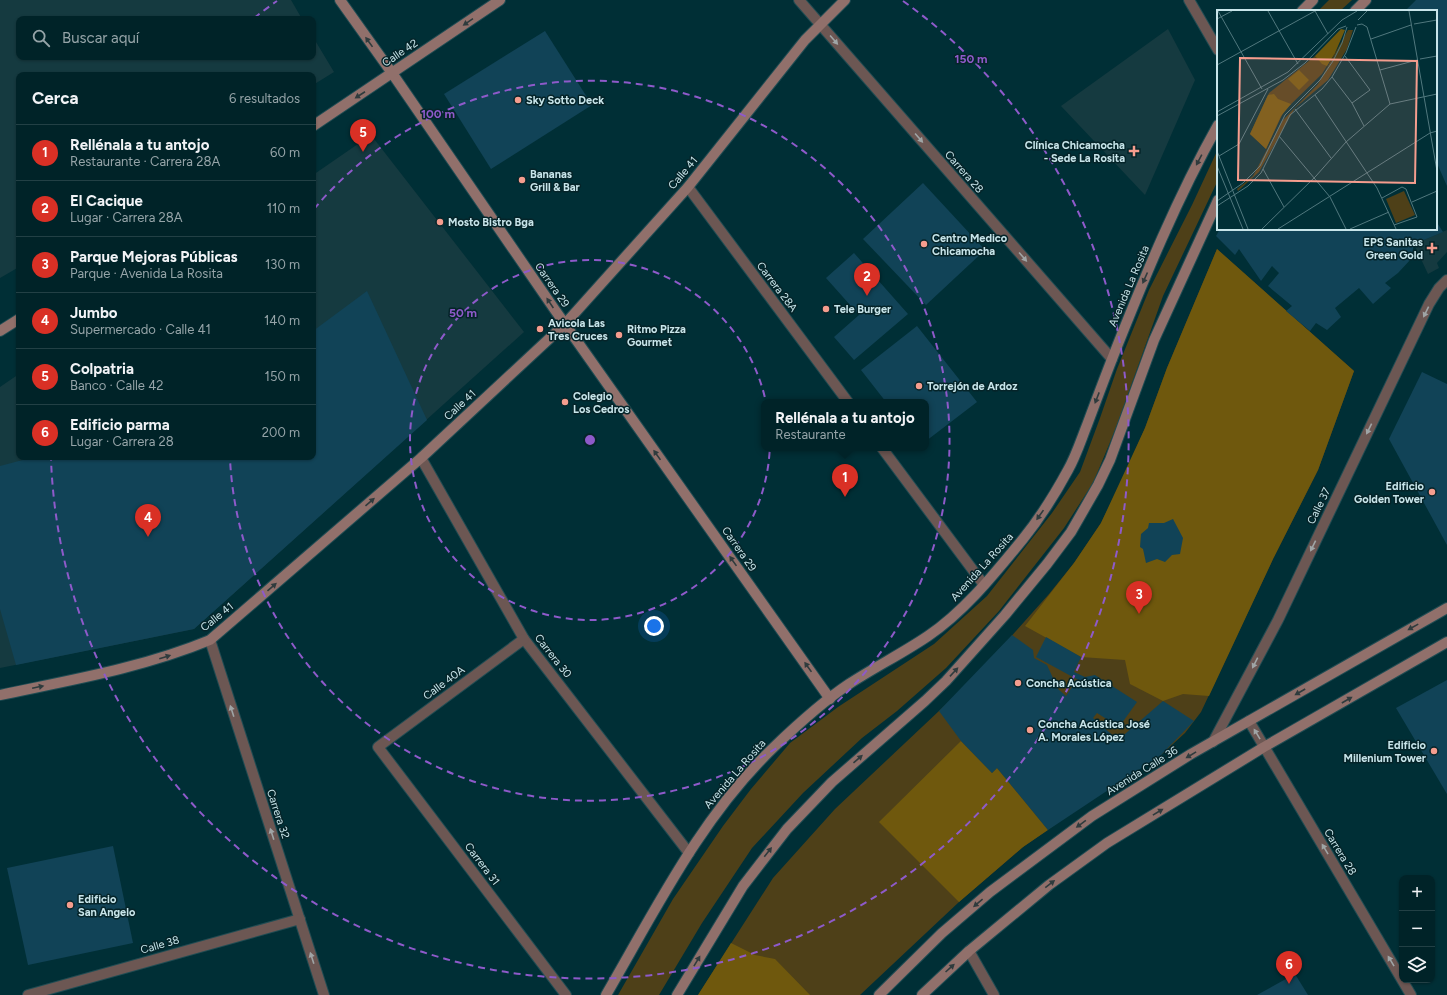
<!DOCTYPE html>
<html lang="es">
<meta charset="utf-8">
<style>
body{margin:0;font-family:Figtree,sans-serif;background:#0e2f34;color:#f1f3f6}
.controls{position:absolute;right:12px;bottom:12px;display:grid;overflow:hidden;border-radius:8px;box-shadow:0 1px 3px #0004}
.controls button{width:36px;height:36px;display:grid;place-items:center;padding:0;border:0;border-bottom:1px solid #224045;background:#002328;color:#f1f3f6;font:20px sans-serif}
.you{position:absolute;left:654px;top:626px;width:14px;height:14px;margin:-10px;border:3px solid #fff;border-radius:50%;background:#1a73e8;box-shadow:0 0 0 6px #1a73e833}
.badge{display:grid;place-items:center;width:26px;height:26px;border-radius:50%;background:#d93025;color:#fff;font-size:13px;font-weight:700}
.pin{position:absolute;translate:-50% -33px;filter:drop-shadow(0 1px 2px #0008)}
.pin::after{content:'';position:absolute;top:21px;width:14px;height:12px;background:inherit;clip-path:polygon(0 0,100% 0,50% 100%)}
.popup{position:absolute;left:761px;top:399px;width:168px;height:52px;box-sizing:border-box;display:grid;place-content:center;border-radius:8px;background:#002328;filter:drop-shadow(0 1px 3px #0005);font-size:13px;white-space:nowrap;color:#95a4a8}
.popup b{font-size:15px;color:#f1f3f6}
.popup::after{content:'';position:absolute;left:50%;top:100%;margin-left:-8px;border:8px solid transparent;border-top-color:#002328}
.list{margin:0;padding:0;list-style:none}
h2{display:flex;justify-content:space-between;align-items:center;height:52px;margin:0;padding:0 16px;font-size:17px}
h2 small{font-size:13px;font-weight:400;color:#95a4a8}
.list li{display:grid;grid-template-columns:26px 1fr auto;gap:12px;align-items:center;box-sizing:border-box;height:56px;padding:0 16px;border-top:1px solid #224045}
.list b{display:block;font-size:15px;white-space:nowrap}
.list p{margin:0;font-size:13px;white-space:nowrap;color:#95a4a8}
.list em{font-size:13px;font-style:normal;color:#95a4a8}
.icon{flex:none;width:22px;height:22px;fill:none;stroke:currentColor;stroke-width:2;stroke-linecap:round;stroke-linejoin:round}
.map{position:relative;flex:none;width:1447px;height:995px;overflow:hidden}
.search{position:absolute;background:#002328;box-shadow:0 1px 3px #0004;left:16px;top:16px;width:300px;height:44px;display:flex;align-items:center;gap:10px;box-sizing:border-box;padding:0 14px;border-radius:8px;color:#95a4a8;font-size:15px}
.panel{position:absolute;background:#002328;box-shadow:0 1px 3px #0004;left:16px;top:72px;width:300px;height:388px;border-radius:8px}
.map>svg:first-child{display:block}
.built{fill:#153a40}
.green{fill:#4e4018}
.forest{fill:#6f580d}
.building{fill:#114357}
.lines{fill:none;stroke-linecap:round;stroke-linejoin:round}
.street-casing{stroke:#204c53;stroke-width:12}
.secondary-casing{stroke:#204c53;stroke-width:12}
.street{stroke:#6c5753;stroke-width:10}
.secondary{stroke:#91706b;stroke-width:10}
.oneway{fill:#2f3b3d}
.oneway2{fill:#9fa5a6}
.ring{fill:none;stroke:#8e5aca;stroke-width:2;stroke-dasharray:7 5}
.poi-dot{fill:#f59d8e;stroke:#052429;stroke-width:1.5}
.labels{text-anchor:middle;dominant-baseline:central;stroke-width:3;stroke-linejoin:round;paint-order:stroke}
.street-label{font-size:11px;fill:#c8e5ea;stroke:#052429}
.poi-label{font-size:11px;font-weight:bold;fill:#c8e5ea;stroke:#052429;text-anchor:start}
.inset-road{fill:none;stroke:#50787e;stroke-width:1}
.view{fill:#f59d8e;fill-opacity:0.15;stroke:#f59d8e;stroke-width:2}
.inset-edge{fill:none;stroke:#c8e5ea;stroke-width:2}
.centre{fill:#8e5aca;stroke:#052429;stroke-width:2}
.ring-label{font-size:12px;text-anchor:middle;font-weight:bold;fill:#8e5aca;stroke:#052429;stroke-width:3;stroke-linejoin:round;paint-order:stroke}
</style>
<div class="map">
<svg width="1447" height="995" viewBox="0 0 1447 995">
<rect width="100%" height="100%" fill="#002f36"/>
<g class="built">
<polygon points="0,0 291,0 302,19 19,19 19,57 313,57 313,37 334,72 313,85 313,75 19,75 19,267 0,278"/>
<polygon points="1168,29 1195,80 1145,195 1061,106"/>
<polygon points="371,135 524,332 194,629 0,668 0,387 19,374 19,457 313,457 313,175"/>
<polygon points="1447,230 1447,252 1437,263 1439,268 1428,274 1414,244"/>
</g>
<g class="green">
<polygon points="1329,0 1352,0 1340,11 1318,11"/>
<polygon points="1218,149 1218,180 1163,296 1116,428 1093,483 1064,528 999,611 946,668 897,711 862,738 803,793 752,848 702,923 659,995 618,995 673,899 723,826 751,789 790,743 838,707 934,644 987,596 1052,513 1080,472 1100,418 1117,369 1149,290 1192,205"/>
<polygon points="1217,249 1354,371 1318,470 1273,559 1201,712 1185,733 1162,754 1089,801 1023,847 959,902 860,995 698,995 773,878 835,809 957,694 1007,641 1049,594 1074,563 1101,523 1122,480 1145,428 1167,368"/>
</g>
<g class="forest">
<polygon points="1217,249 1354,371 1318,470 1273,559 1209,696 1183,694 1163,701 1130,684 1125,660 1081,657 1025,626 1074,563 1101,523 1145,428 1167,368"/>
<polygon points="961,741 992,773 997,768 1048,830 1023,847 959,902 879,822"/>
<polygon points="731,943 755,955 775,959 810,995 698,995"/>
</g>
<g class="building">
<polygon points="1416,0 1447,0 1447,186 1436,161 1436,11 1405,11"/>
<polygon points="545,31 592,105 491,169 444,94"/>
<polygon points="923,183 985,250 926,305 863,239"/>
<polygon points="1436,221 1443,232 1414,244 1411,259 1398,273 1385,283 1391,288 1373,304 1359,288 1335,308 1341,317 1327,330 1316,323 1310,331 1286,311 1292,306 1268,286 1279,273 1272,266 1261,281 1239,249 1235,255 1216,236 1220,229 1436,229"/>
<polygon points="854,253 908,314 854,360 834,337 859,315 826,278"/>
<polygon points="367,291 427,420 194,629 16,665 0,609 0,466 34,457 313,457 313,331"/>
<polygon points="917,326 977,402 926,441 926,402 886,402 861,370"/>
<polygon points="1422,372 1447,384 1447,545 1389,439"/>
<polygon points="1173,519 1183,538 1180,554 1172,555 1165,562 1157,559 1146,563 1143,549 1140,547 1141,534 1148,528 1149,523 1164,523"/>
<polygon points="1012,635 1033,650 1034,658 1047,665 1058,689 1066,696 1074,684 1080,686 1082,682 1036,657 1046,637 1081,657 1074,672 1085,677 1095,675 1137,702 1119,727 1097,713 1093,718 1118,740 1163,701 1194,721 1161,755 1048,830 997,768 992,773 961,741 939,711"/>
<polygon points="1447,680 1447,794 1396,708"/>
<polygon points="113,846 133,943 28,965 7,868"/>
<polygon points="1295,974 1308,995 1257,995"/>
</g>
<g class="lines">
<g class="street-casing">
<g id="street">
<polyline points="799,0 1112,359"/>
<polyline points="1189,0 1218,50"/>
<polyline points="688,187 848,402"/>
<polyline points="882,448 984,585"/>
<polyline points="421,458 524,639 689,853"/>
<polyline points="524,639 378,747 566,995"/>
<polyline points="210,640 324,995"/>
<polyline points="1249,721 1411,995"/>
<polyline points="1213,742 1278,620 1429,304 1439,288 1447,280"/>
<polyline points="969,951 994,995"/>
<polyline points="28,995 300,919"/>
</g>
</g>
<g class="secondary-casing">
<g id="secondary">
<polyline points="340,0 392,73 555,310 830,699"/>
<polyline points="1302,11 1313,0"/>
<polyline points="1355,11 1366,0"/>
<polyline points="313,126 500,0"/>
<polyline points="0,331 19,319"/>
<path d="M0 695C71 680 142 668 210 640L421 458 565 324 688 187 805 40 845 0"/>
<path d="M606 995C656 909 701 817 774 747 797 725 822 702 849 684 875 667 903 653 928 636 965 611 995 573 1023 539 1040 518 1055 494 1068 470 1076 456 1081 440 1087 425 1096 401 1105 377 1114 354 1145 276 1177 198 1218 125"/>
<polyline points="677,995 743,886 787,829 832,782 925,701 946,681 1005,615 1047,564 1071,532 1098,485 1110,460 1154,340 1218,200"/>
<polyline points="879,995 942,933 990,892 1092,816 1191,754 1447,608"/>
<polyline points="922,995 969,951 1049,885 1107,843 1264,747 1447,642"/>
</g>
</g>
<use href="#street" class="street"/>
<use href="#secondary" class="secondary"/>
</g>
<defs><path id="oneway-solid" d="M-6-.8H1V-3.2L6.5 0L1 3.2V.8H-6Z"/></defs>
<g class="oneway">
<use href="#oneway-solid" transform="translate(468 22) rotate(146)"/>
<use href="#oneway-solid" transform="translate(369 42) rotate(-126)"/>
<use href="#oneway-solid" transform="translate(360 95) rotate(147)"/>
<use href="#oneway-solid" transform="translate(1199 160) rotate(118)"/>
<use href="#oneway-solid" transform="translate(1145 278) rotate(114)"/>
<use href="#oneway-solid" transform="translate(550 303) rotate(-124)"/>
<use href="#oneway-solid" transform="translate(1097 398) rotate(111)"/>
<use href="#oneway-solid" transform="translate(657 455) rotate(-125)"/>
<use href="#oneway-solid" transform="translate(370 502) rotate(-41)"/>
<use href="#oneway-solid" transform="translate(1040 515) rotate(125)"/>
<use href="#oneway-solid" transform="translate(733 561) rotate(-125)"/>
<use href="#oneway-solid" transform="translate(272 587) rotate(-41)"/>
<use href="#oneway-solid" transform="translate(1413 627) rotate(151)"/>
<use href="#oneway-solid" transform="translate(165 657) rotate(-18)"/>
<use href="#oneway-solid" transform="translate(808 667) rotate(-125)"/>
<use href="#oneway-solid" transform="translate(954 672) rotate(-47)"/>
<use href="#oneway-solid" transform="translate(38 687) rotate(-12)"/>
<use href="#oneway-solid" transform="translate(1300 692) rotate(150)"/>
<use href="#oneway-solid" transform="translate(1347 700) rotate(-30)"/>
<use href="#oneway-solid" transform="translate(1191 755) rotate(149)"/>
<use href="#oneway-solid" transform="translate(858 759) rotate(-41)"/>
<use href="#oneway-solid" transform="translate(1158 812) rotate(-31)"/>
<use href="#oneway-solid" transform="translate(1081 824) rotate(144)"/>
<use href="#oneway-solid" transform="translate(768 852) rotate(-52)"/>
<use href="#oneway-solid" transform="translate(1050 884) rotate(-38)"/>
<use href="#oneway-solid" transform="translate(978 903) rotate(140)"/>
<use href="#oneway-solid" transform="translate(697 961) rotate(-59)"/>
<use href="#oneway-solid" transform="translate(950 968) rotate(-42)"/>
</g>
<g class="oneway2">
<use href="#oneway-solid" transform="translate(834 40) rotate(49)"/>
<use href="#oneway-solid" transform="translate(919 138) rotate(49)"/>
<use href="#oneway-solid" transform="translate(1023 257) rotate(49)"/>
<use href="#oneway-solid" transform="translate(1426 312) rotate(116)"/>
<use href="#oneway-solid" transform="translate(1369 429) rotate(116)"/>
<use href="#oneway-solid" transform="translate(1313 546) rotate(116)"/>
<use href="#oneway-solid" transform="translate(1255 663) rotate(117)"/>
<use href="#oneway-solid" transform="translate(232 711) rotate(-108)"/>
<use href="#oneway-solid" transform="translate(1257 734) rotate(-121)"/>
<use href="#oneway-solid" transform="translate(272 834) rotate(-108)"/>
<use href="#oneway-solid" transform="translate(1325 849) rotate(-121)"/>
<use href="#oneway-solid" transform="translate(312 958) rotate(-108)"/>
<use href="#oneway-solid" transform="translate(1391 961) rotate(-121)"/>
</g>
<g class="ring">
<circle cx="590" cy="440" r="180"/>
<path d="M314 209A360 360 0 1 1 230 459"/>
<path d="M254 18A539 539 0 0 1 277 1M903 1A539 539 0 1 1 51 459"/>
</g>
<g class="poi-dot">
<circle cx="518" cy="100" r="4"/>
<path d="M1132 145h4v4h4v4h-4v4h-4v-4h-4v-4h4z"/>
<circle cx="522" cy="180" r="4"/>
<circle cx="440" cy="222" r="4"/>
<circle cx="924" cy="244" r="4"/>
<path d="M1430 242h4v4h4v4h-4v4h-4v-4h-4v-4h4z"/>
<circle cx="826" cy="309" r="4"/>
<circle cx="540" cy="329" r="4"/>
<circle cx="619" cy="335" r="4"/>
<circle cx="919" cy="386" r="4"/>
<circle cx="565" cy="402" r="4"/>
<circle cx="1432" cy="492" r="4"/>
<circle cx="1018" cy="683" r="4"/>
<circle cx="1030" cy="730" r="4"/>
<circle cx="1434" cy="751" r="4"/>
<circle cx="70" cy="905" r="4"/>
</g>
<g class="labels">
<g class="street-label">
<text transform="translate(400 53) rotate(-34)">Calle 42</text>
<text transform="translate(964 172) rotate(49)">Carrera 28</text>
<text transform="translate(683 173) rotate(-50)">Calle 41</text>
<text transform="translate(552 285) rotate(55)">Carrera 29</text>
<text transform="translate(1129 286) rotate(-67)">Avenida La Rosita</text>
<text transform="translate(777 287) rotate(53)">Carrera 28A</text>
<text transform="translate(460 405) rotate(-43)">Calle 41</text>
<text transform="translate(1319 506) rotate(-64)">Calle 37</text>
<text transform="translate(739 549) rotate(55)">Carrera 29</text>
<text transform="translate(982 567) rotate(-48)">Avenida La Rosita</text>
<text transform="translate(217 617) rotate(-39)">Calle 41</text>
<text transform="translate(553 656) rotate(52)">Carrera 30</text>
<text transform="translate(444 683) rotate(-37)">Calle 40A</text>
<text transform="translate(1142 771) rotate(-32)">Avenida Calle 36</text>
<text transform="translate(735 774) rotate(-49)">Avenida La Rosita</text>
<text transform="translate(278 814) rotate(72)">Carrera 32</text>
<text transform="translate(1340 852) rotate(59)">Carrera 28</text>
<text transform="translate(482 864) rotate(53)">Carrera 31</text>
<text transform="translate(160 945) rotate(-16)">Calle 38</text>
</g>
<g class="poi-label">
<text x="526" y="100">Sky Sotto Deck</text>
<text x="1125" y="145" text-anchor="end">Clínica Chicamocha<tspan x="1125" dy="13">- Sede La Rosita</tspan></text>
<text x="530" y="174">Bananas<tspan x="530" dy="13">Grill &amp; Bar</tspan></text>
<text x="448" y="222">Mosto Bistro Bga</text>
<text x="932" y="238">Centro Medico<tspan x="932" dy="13">Chicamocha</tspan></text>
<text x="1423" y="242" text-anchor="end">EPS Sanitas<tspan x="1423" dy="13">Green Gold</tspan></text>
<text x="834" y="309">Tele Burger</text>
<text x="548" y="323">Avicola Las<tspan x="548" dy="13">Tres Cruces</tspan></text>
<text x="627" y="329">Ritmo Pizza<tspan x="627" dy="13">Gourmet</tspan></text>
<text x="927" y="386">Torrejón de Ardoz</text>
<text x="573" y="396">Colegio<tspan x="573" dy="13">Los Cedros</tspan></text>
<text x="1424" y="486" text-anchor="end">Edificio<tspan x="1424" dy="13">Golden Tower</tspan></text>
<text x="1026" y="683">Concha Acústica</text>
<text x="1038" y="724">Concha Acústica José<tspan x="1038" dy="13">A. Morales López</tspan></text>
<text x="1426" y="745" text-anchor="end">Edificio<tspan x="1426" dy="13">Millenium Tower</tspan></text>
<text x="78" y="899">Edificio<tspan x="78" dy="13">San Angelo</tspan></text>
</g>
</g>
<g transform="translate(1217 10)">
<rect width="220" height="220" fill="#002f36"/>
<path d="M131 20H136L130 39 111 70 78 98 42 162 21 181 20 179 36 166 65 111 101 74ZM118 43 105 64 67 101 49 139 33 124 52 83 98 46ZM187 181 198 205 179 213 169 189Z" fill="#4e4018"/>
<path d="M124 19 128 20 118 43 110 56 105 54 98 46ZM82 60 92 70 82 80 71 69ZM57 84 61 89 74 94 64 106 49 139 33 124 51 85Z" fill="#6f580d"/>
<path class="inset-road" d="M1 1 45 79M51 1 81 54M98 1 111 24M192 1 220 161M0 9 15 1M141 10 150 1M197 14 220 10M140 15 145 14 150 17 173 94M154 29 194 15M128 46 153 80 135 93M203 49 220 46M0 55 98 1M163 60 200 50M115 67 135 93 147 116M98 85 160 178 179 219M78 99 114 148M0 102 71 62 125 10 140 1M0 106 66 70 88 53 121 19 129 16M62 126 113 187 129 219M0 141 31 219M2 146 22 134 51 79M0 156 26 219M46 159 67 197M165 188 185 177 189 179 200 207 177 215M0 191 26 173 43 156 68 105 103 70 116 51 125 33 130 17M195 192 220 181M0 196 31 176 44 163 73 105 105 79 115 67 129 43 139 17M45 219 99 166 129 132 173 94 220 84M61 219 213 123 220 121M133 219 172 202"/>
<path class="view" d="M23 48 200 51 198 173 21 170Z"/>
<rect width="220" height="220" class="inset-edge"/>
</g>
<circle cx="590" cy="440" r="6" class="centre"/>
<g class="ring-label">
<text x="971" y="63">150 m</text>
<text x="438" y="118">100 m</text>
<text x="463" y="317">50 m</text>
</g>
</svg>
<div class="controls">
<button>+</button>
<button>−</button>
<button><svg class="icon" aria-label="layers" viewBox="0 0 24 24"><path d="M12 4l9 5-9 5-9-5zM3 14l9 5 9-5"/></svg></button>
</div>
<div class="you"></div>
<div class="pin badge" style="left:845px;top:497px">1</div>
<div class="popup"><b>Rellénala a tu antojo</b>Restaurante</div>
<div class="pin badge" style="left:867px;top:296px">2</div>
<div class="pin badge" style="left:1139px;top:614px">3</div>
<div class="pin badge" style="left:148px;top:537px">4</div>
<div class="pin badge" style="left:363px;top:152px">5</div>
<div class="pin badge" style="left:1289px;top:984px">6</div>
<div class="search"><svg class="icon" aria-label="search" viewBox="0 0 24 24"><circle cx="10" cy="10" r="6"/><path d="M15 15l6 6"/></svg>Buscar aquí</div>
<section class="panel">
<h2>Cerca<small>6 resultados</small></h2>
<ul class="list">
<li><span class="badge">1</span><div><b>Rellénala a tu antojo</b><p>Restaurante · Carrera 28A</p></div><em>60 m</em></li>
<li><span class="badge">2</span><div><b>El Cacique</b><p>Lugar · Carrera 28A</p></div><em>110 m</em></li>
<li><span class="badge">3</span><div><b>Parque Mejoras Públicas</b><p>Parque · Avenida La Rosita</p></div><em>130 m</em></li>
<li><span class="badge">4</span><div><b>Jumbo</b><p>Supermercado · Calle 41</p></div><em>140 m</em></li>
<li><span class="badge">5</span><div><b>Colpatria</b><p>Banco · Calle 42</p></div><em>150 m</em></li>
<li><span class="badge">6</span><div><b>Edificio parma</b><p>Lugar · Carrera 28</p></div><em>200 m</em></li>
</ul>
</section>
</div>
